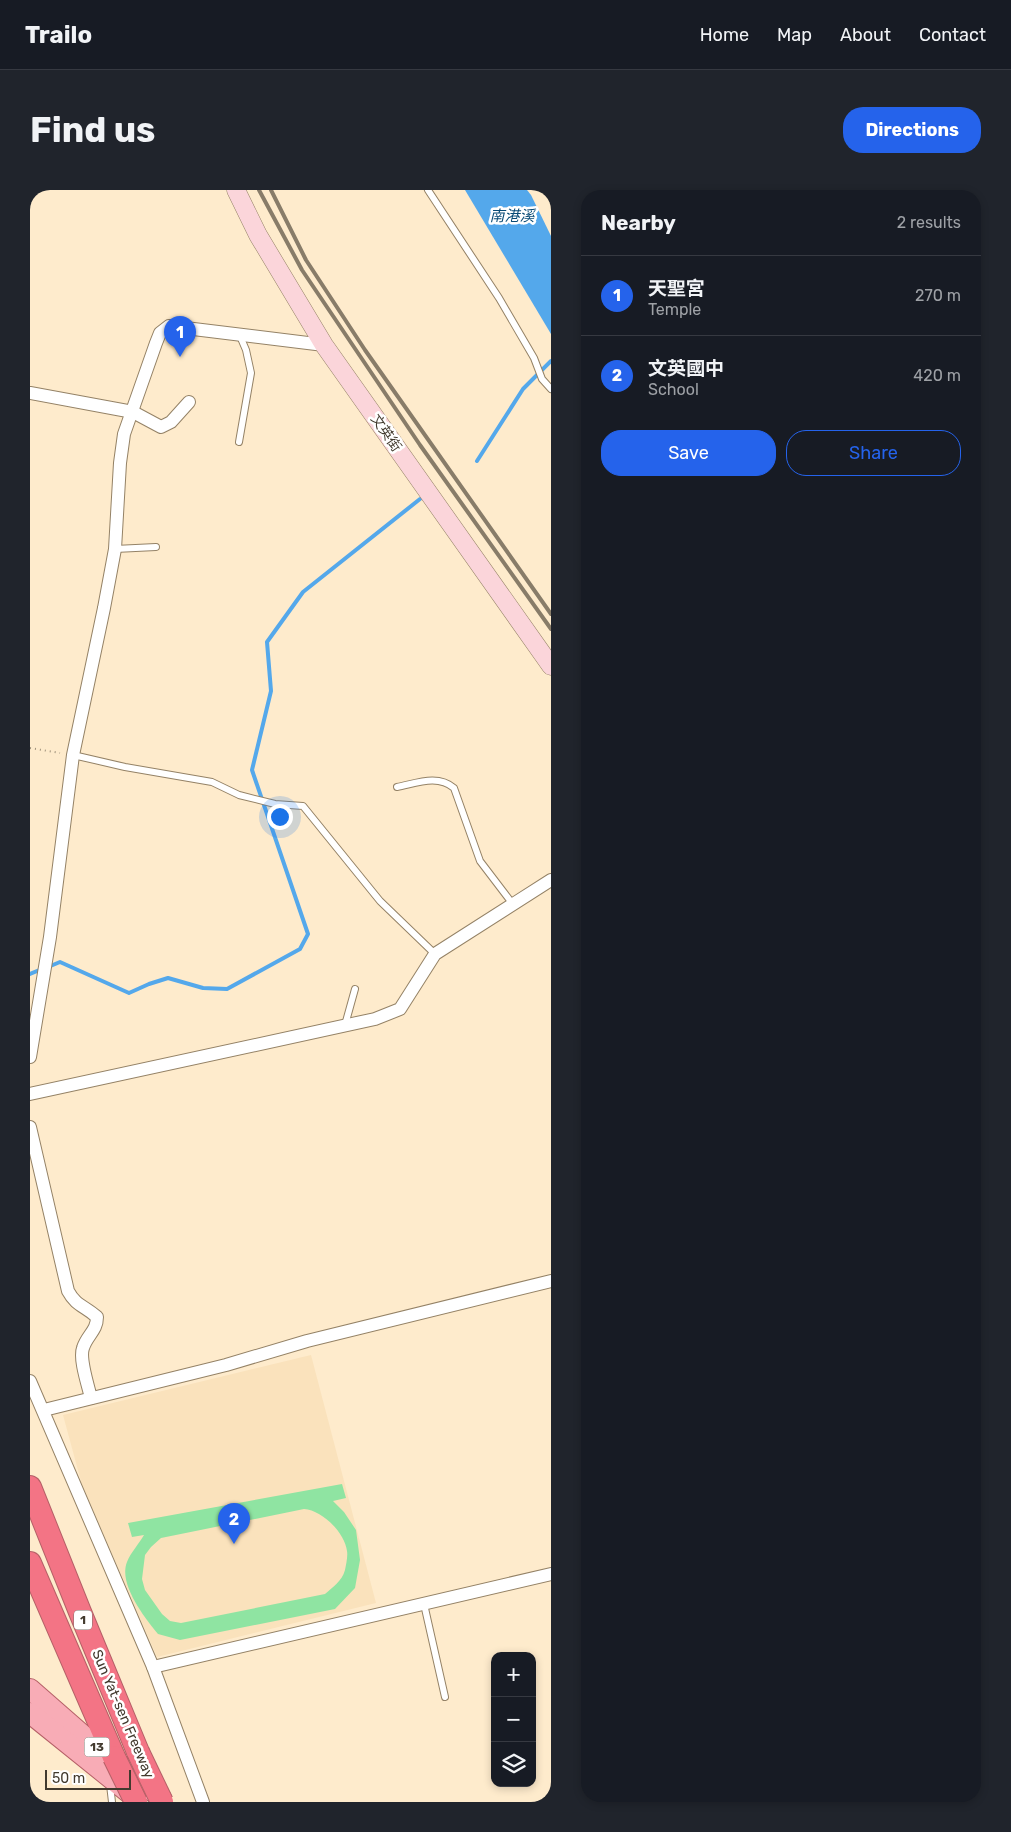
<!DOCTYPE html>
<meta charset="utf-8">
<style>
body{margin:0;font-family:Rubik,"Noto Sans TC",sans-serif;background:#20242c;color:#f1f3f6}
.controls{position:absolute;right:15px;bottom:15px;display:grid;overflow:hidden;border-radius:10px;box-shadow:0 2px 8px #0003}
.controls button{width:45px;height:45px;display:grid;place-items:center;padding:0;border:0;border-bottom:1px solid #363941;background:#171b24;color:#f1f3f6;font:25px sans-serif}
.scale{position:absolute;left:15px;bottom:12px;width:86px;box-sizing:border-box;padding-left:5px;border:2px solid #423a2e;border-top:0;font-size:14px;line-height:18px;white-space:nowrap;color:#423a2e;-webkit-text-stroke:4px #fff;paint-order:stroke}
.you{position:absolute;left:249px;top:626px;width:18px;height:18px;margin:-12px;border:4px solid #fff;border-radius:50%;background:#1a73e8;box-shadow:0 0 0 8px #1a73e833}
.badge{display:grid;place-items:center;width:32px;height:32px;border-radius:50%;background:#2563eb;color:#fff;font-size:16px;font-weight:700}
.pin{position:absolute;translate:-50% -41px;filter:drop-shadow(0 1px 2px #0008)}
.pin::after{content:'';position:absolute;top:26px;width:18px;height:15px;background:inherit;clip-path:polygon(0 0,100% 0,50% 100%)}
.list{margin:0;padding:0;list-style:none}
h2{display:flex;justify-content:space-between;align-items:center;height:65px;margin:0;padding:0 20px;font-size:21px}
h2 small{font-size:16px;font-weight:400;color:#9ea1a6}
.list li{display:grid;grid-template-columns:32px 1fr auto;gap:15px;align-items:center;box-sizing:border-box;height:80px;padding:0 20px;border-top:1px solid #363941}
.list b{display:block;font-size:19px;white-space:nowrap}
.list p{margin:0;font-size:16px;white-space:nowrap;color:#9ea1a6}
.list em{font-size:16px;font-style:normal;color:#9ea1a6}
.actions{display:flex;gap:10px;padding:15px 20px}
.actions a{flex:1;padding:11px 0;border:1px solid #2563eb;border-radius:20px;text-align:center;font-size:18px;color:#2563eb}
.actions .main{background:#2563eb;color:#fff}
.icon{flex:none;width:28px;height:28px;fill:none;stroke:currentColor;stroke-width:2;stroke-linecap:round;stroke-linejoin:round}
.map{position:relative;flex:none;width:521px;height:1612px;overflow:hidden;border-radius:20px}
header{display:flex;align-items:center;gap:30px;box-sizing:border-box;height:70px;padding:0 25px;background:#171b24;border-bottom:1px solid #363941}
header strong{font-size:24px}
nav{display:flex;gap:28px;margin-inline-start:auto;font-size:18px}
.intro{display:flex;align-items:center;justify-content:space-between;box-sizing:border-box;height:120px;padding:0 30px}
h1{margin:0;font-size:35px}
.button{padding:12px 22px;border-radius:20px;background:#2563eb;color:#fff;font-size:18px;font-weight:700}
main{display:flex;gap:30px;padding:0 30px}
aside{flex:1;background:#171b24;border-radius:20px;box-shadow:0 2px 8px #0003}
.map>svg:first-child{display:block}
.built{fill:#fae2bc}
.green{fill:#8fe4a2;fill-rule:evenodd}
.water{fill:#54a8eb}
.lines{fill:none;stroke-linecap:round;stroke-linejoin:round}
.stream{stroke:#54a8eb;stroke-width:4}
.lane-casing{stroke:#948266;stroke-width:8}
.street-casing{stroke:#948266;stroke-width:14}
.secondary-casing{stroke:#948266;stroke-width:19}
.primary-casing{stroke:#b56067;stroke-width:22}
.highway-casing{stroke:#b56067;stroke-width:24}
.path{stroke:#9f927c;stroke-width:2;stroke-dasharray:1 4;stroke-linecap:butt}
.lane{stroke:#fff;stroke-width:6}
.street{stroke:#fff;stroke-width:12}
.secondary{stroke:#fbd5da;stroke-width:18}
.primary{stroke:#f8acb6;stroke-width:20}
.highway{stroke:#f37485;stroke-width:22}
.rail{stroke:#887c69;stroke-width:4}
.highway-bridge-casing{stroke:#b56067;stroke-width:24;stroke-linecap:butt}
.highway-bridge{stroke:#f37485;stroke-width:22}
.labels{text-anchor:middle;dominant-baseline:central;stroke-width:5;stroke-linejoin:round;paint-order:stroke}
.shield{fill:#fff;stroke:#7b756d;stroke-width:1}
.shield-label{font-size:12px;font-weight:bold;fill:#423a2e}
.street-label{font-size:14px;fill:#423a2e;stroke:#fff}
.water-label{font-size:15px;font-style:italic;fill:#084a75;stroke:#fff}
</style>
<header>
<strong>Trailo</strong>
<nav><a>Home</a><a>Map</a><a>About</a><a>Contact</a></nav>
</header>
<div class="intro"><h1>Find us</h1><a class="button">Directions</a></div>
<main>
<div class="map">
<svg width="521" height="1612" viewBox="0 0 521 1612">
<rect width="100%" height="100%" fill="#feebcc"/>
<polygon class="built" points="281,1165 346,1413 127,1467 52,1295 33,1225"/>
<path class="green" d="M312 1294 316 1308 303 1311 314 1322 326 1340 330 1370 325 1398 305 1419 150 1450 128 1444C115 1428 88 1394 97 1372 101 1362 109 1354 114 1345L102 1347 98 1333ZM274 1319C292 1320 315 1343 317 1361 318 1366 316 1375 315 1380 312 1391 303 1397 295 1404L151 1433 140 1431 132 1424 115 1400 112 1389 115 1365 121 1357 131 1348Z"/>
<polygon class="water" points="435,0 497,0 501,5 521,46 521,144"/>
<g class="lines">
<g class="stream">
<polyline points="447,271 493,199 521,171"/>
<polyline points="18,777 30,772 99,803 119,794 138,788 173,798 197,799 270,759 278,744 222,580 241,501 237,452 273,402 390,309"/>
<polyline points="0,784 12,779"/>
</g>
<g class="lane-casing">
<g id="lane">
<polyline points="398,0 469,108 504,168 512,189 521,199"/>
<polyline points="209,252 221,183 216,160 210,146"/>
<polyline points="85,359 126,357"/>
<polyline points="43,565 95,577 182,592 209,605 245,614 273,616 350,711 405,764"/>
<path d="M367 597C387 593 408 584 424 598L450 671 482 713"/>
<polyline points="315,835 325,799"/>
<polyline points="394,1414 415,1507"/>
<polyline points="80,1595 82,1612"/>
</g>
</g>
<g class="street-casing">
<g id="street">
<polyline points="0,203 103,222 131,237 141,232 159,212"/>
<polyline points="0,867 20,747 43,565 74,418 85,359 90,273 94,244 126,153 130,143 139,136 294,155"/>
<polyline points="0,904 345,829 370,819 405,764 521,690"/>
<path d="M0 937 38 1101C46 1116 55 1116 67 1127 67 1141 57 1145 53 1158 49 1169 58 1195 61 1208"/>
<polyline points="0,1191 123,1477 173,1612"/>
<polyline points="14,1220 196,1175 277,1151 521,1091"/>
<polyline points="123,1477 521,1384"/>
</g>
</g>
<g class="secondary-casing">
<polyline id="secondary" points="206,0 228,45 294,155 521,476"/>
</g>
<g class="primary-casing">
<g id="primary">
<polyline points="0,1499 56,1548 131,1608"/>
<polyline points="0,1523 103,1606"/>
</g>
</g>
<g class="highway-casing">
<g id="highway">
<polyline points="0,1297 50,1422 108,1562"/>
<polyline points="0,1373 84,1567"/>
</g>
</g>
<polyline class="path" points="0,558 30,563"/>
<use href="#lane" class="lane"/>
<use href="#street" class="street"/>
<use href="#secondary" class="secondary"/>
<use href="#primary" class="primary"/>
<use href="#highway" class="highway"/>
<g class="rail">
<polyline points="229,0 272,80 390,255 521,439"/>
<polyline points="241,0 276,70 335,160 521,424"/>
</g>
<g class="highway-bridge-casing">
<g id="highway-bridge">
<polyline points="108,1562 132,1612"/>
<polyline points="84,1567 106,1612"/>
</g>
</g>
<use href="#highway-bridge" class="highway-bridge"/>
</g>
<g class="labels">
<g class="shield">
<rect x="44" y="1420.5" width="18" height="19" rx="4"/>
<rect x="54.5" y="1547.5" width="25" height="19" rx="4"/>
</g>
<g class="shield-label">
<text x="53" y="1430">1</text>
<text x="67" y="1557">13</text>
</g>
<g class="street-label">
<text transform="translate(356 243) rotate(55)">文英街</text>
<text transform="translate(93 1524) rotate(67)">Sun Yat-sen Freeway</text>
</g>
<g class="water-label">
<text x="482" y="26">南港溪</text>
</g>
</g>
</svg>
<div class="controls">
<button>+</button>
<button>−</button>
<button><svg class="icon" aria-label="layers" viewBox="0 0 24 24"><path d="M12 4l9 5-9 5-9-5zM3 14l9 5 9-5"/></svg></button>
</div>
<div class="scale">50 m</div>
<div class="you"></div>
<div class="pin badge" style="left:150px;top:167px">1</div>
<div class="pin badge" style="left:204px;top:1354px">2</div>
</div>
<aside>
<h2>Nearby<small>2 results</small></h2>
<ul class="list">
<li><span class="badge">1</span><div><b>天聖宮</b><p>Temple</p></div><em>270 m</em></li>
<li><span class="badge">2</span><div><b>文英國中</b><p>School</p></div><em>420 m</em></li>
</ul>
<div class="actions"><a class="main">Save</a><a>Share</a></div>
</aside>
</main>
